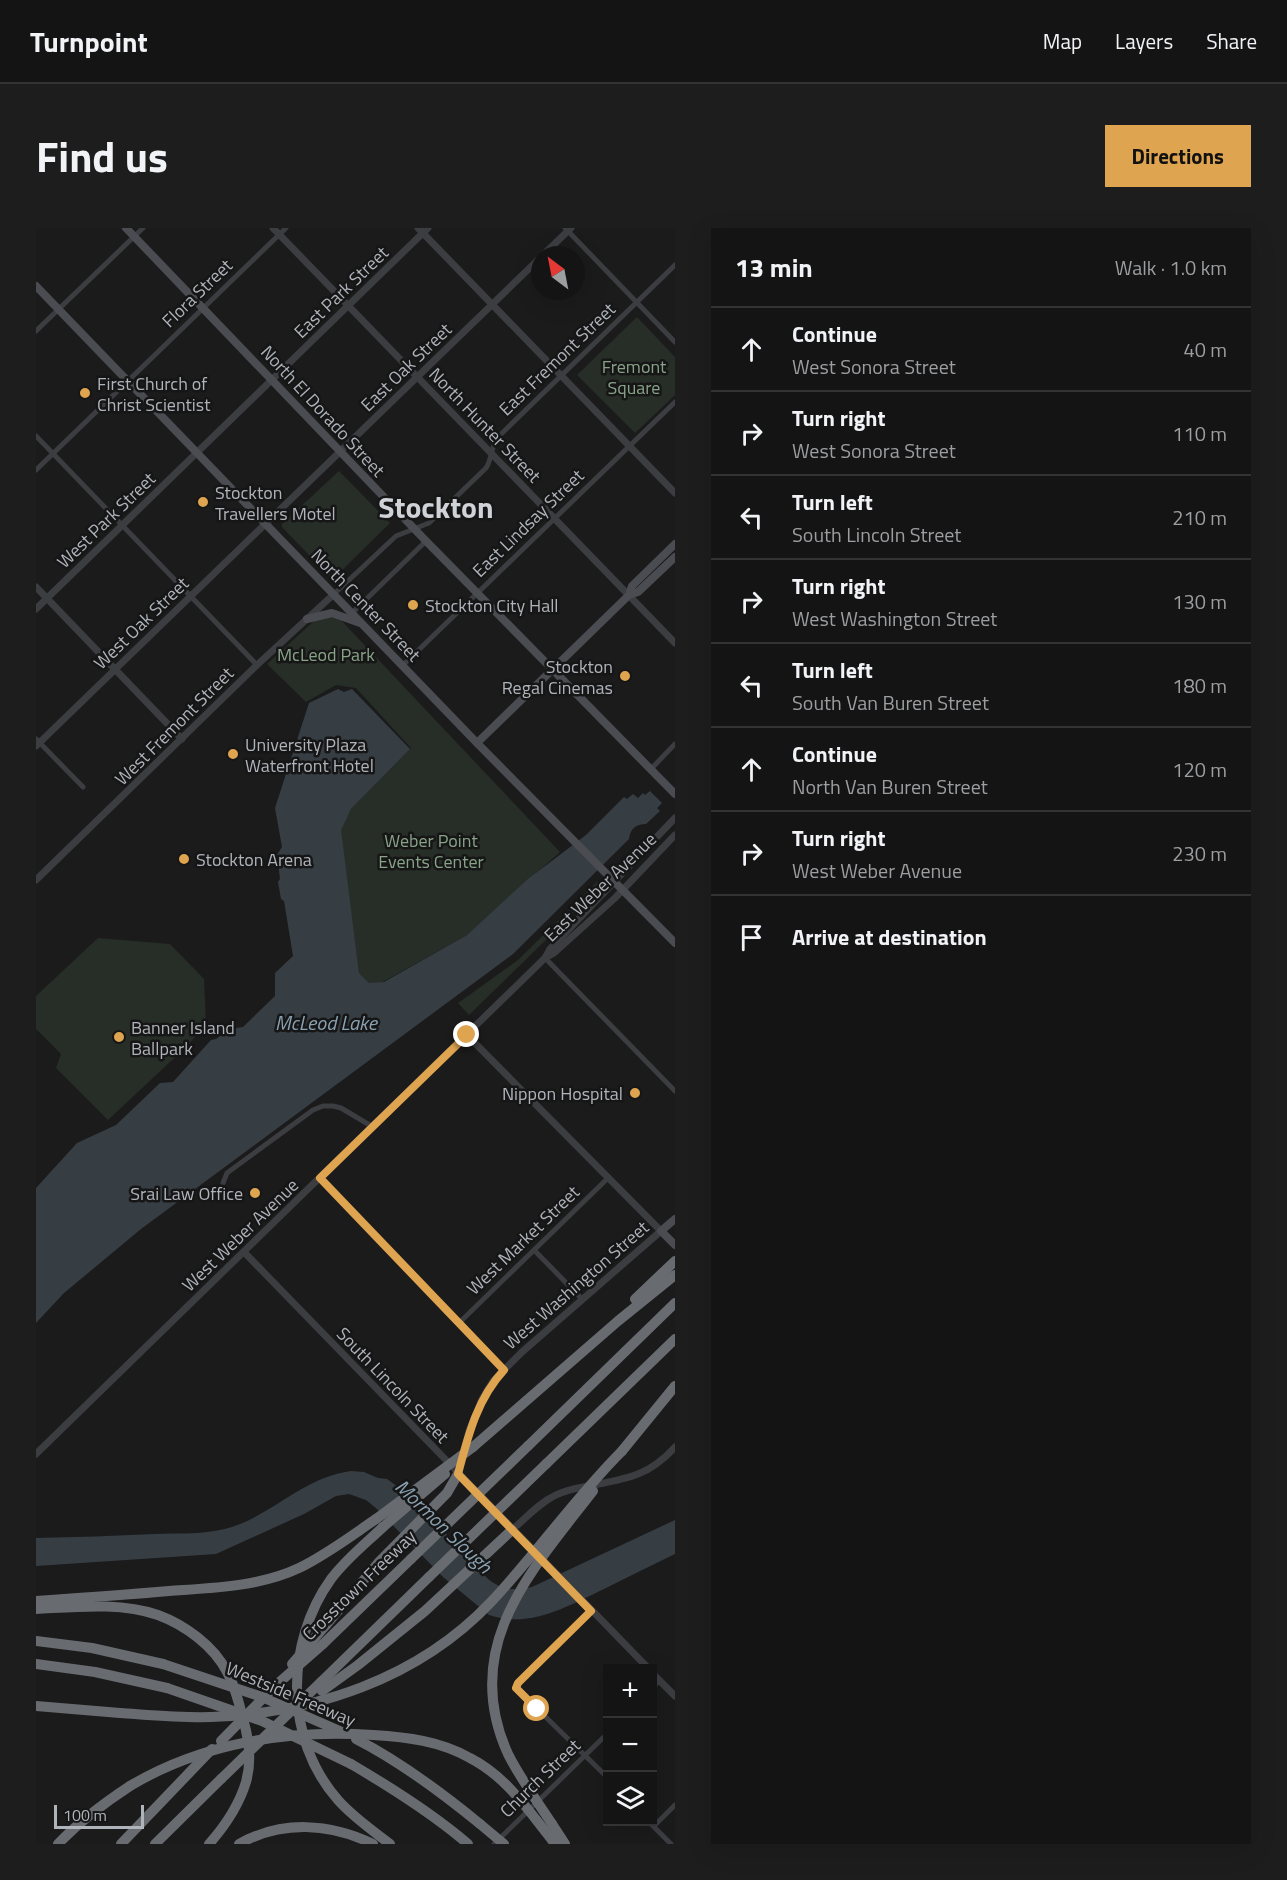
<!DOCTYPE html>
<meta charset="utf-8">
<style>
body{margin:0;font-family:"Titillium Web",sans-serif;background:#1d1d1e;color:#f1f3f6}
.controls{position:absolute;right:18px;bottom:18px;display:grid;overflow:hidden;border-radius:0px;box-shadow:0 6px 24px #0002}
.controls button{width:54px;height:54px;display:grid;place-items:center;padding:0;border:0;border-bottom:2px solid #333334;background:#141415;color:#f1f3f6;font:30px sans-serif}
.compass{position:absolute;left:495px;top:18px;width:54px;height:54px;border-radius:50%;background:#141415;box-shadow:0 6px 24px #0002;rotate:328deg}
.scale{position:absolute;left:18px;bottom:15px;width:90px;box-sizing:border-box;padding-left:6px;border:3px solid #afb3ba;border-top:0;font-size:16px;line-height:21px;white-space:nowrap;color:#afb3ba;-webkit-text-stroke:4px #161617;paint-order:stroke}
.stop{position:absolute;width:18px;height:18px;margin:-14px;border:4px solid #dfa450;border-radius:50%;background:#fff}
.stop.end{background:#dfa450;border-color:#fff;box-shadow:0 2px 6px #0008}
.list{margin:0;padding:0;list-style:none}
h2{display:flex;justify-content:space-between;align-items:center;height:78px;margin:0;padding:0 24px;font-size:26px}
h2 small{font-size:20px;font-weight:400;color:#9d9ea0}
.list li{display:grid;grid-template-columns:39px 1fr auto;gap:18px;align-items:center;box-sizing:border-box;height:84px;padding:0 24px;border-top:2px solid #333334}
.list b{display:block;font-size:22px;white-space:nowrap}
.list p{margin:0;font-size:20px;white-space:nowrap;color:#9d9ea0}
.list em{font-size:20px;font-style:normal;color:#9d9ea0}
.icon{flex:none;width:33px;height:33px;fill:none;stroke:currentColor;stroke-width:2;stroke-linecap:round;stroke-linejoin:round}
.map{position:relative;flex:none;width:639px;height:1616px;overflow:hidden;border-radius:0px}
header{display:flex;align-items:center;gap:36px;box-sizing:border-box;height:84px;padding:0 30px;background:#141415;border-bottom:2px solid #333334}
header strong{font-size:28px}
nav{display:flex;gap:33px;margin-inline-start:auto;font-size:21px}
.intro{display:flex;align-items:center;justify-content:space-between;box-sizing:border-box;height:144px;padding:0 36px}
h1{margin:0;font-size:42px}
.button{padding:15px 27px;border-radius:0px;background:#dfa450;color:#111;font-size:21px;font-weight:700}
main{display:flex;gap:36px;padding:0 36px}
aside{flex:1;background:#141415;border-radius:0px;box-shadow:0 6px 24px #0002}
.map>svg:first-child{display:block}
.green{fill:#272e27}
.water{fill:#363e44}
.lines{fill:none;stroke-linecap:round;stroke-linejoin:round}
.minor{stroke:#3c3d41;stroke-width:5}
.tertiary{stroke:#3c3d41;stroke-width:7}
.secondary{stroke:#4a4c51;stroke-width:8}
.motorway{stroke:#686c71;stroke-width:10}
.motorway-bridge{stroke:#686c71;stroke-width:10}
.route{stroke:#dfa450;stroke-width:8}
.poi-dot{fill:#dfa450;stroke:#161617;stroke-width:2}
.labels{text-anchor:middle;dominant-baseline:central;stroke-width:5;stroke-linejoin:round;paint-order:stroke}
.street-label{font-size:18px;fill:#afb3ba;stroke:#161617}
.park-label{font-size:18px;fill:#88a388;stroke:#161617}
.poi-label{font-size:18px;fill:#afb3ba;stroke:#161617;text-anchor:start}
.water-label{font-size:20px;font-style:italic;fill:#8aa2b1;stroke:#161617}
.town-label{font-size:30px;font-weight:bold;fill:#cfd2d7;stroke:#161617}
</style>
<header>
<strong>Turnpoint</strong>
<nav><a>Map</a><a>Layers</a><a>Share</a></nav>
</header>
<div class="intro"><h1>Find us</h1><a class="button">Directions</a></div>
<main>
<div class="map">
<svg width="639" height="1616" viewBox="0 0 639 1616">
<rect width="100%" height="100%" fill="#1b1b1c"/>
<g class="green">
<polygon points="601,89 639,129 639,167 599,205 541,147"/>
<polygon points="303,243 354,295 299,349 295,350 246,299 246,296"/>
<polygon points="291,389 302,389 524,624 431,707 343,756 333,755 323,745 304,602 315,581 375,520 320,460 300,457 270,474 231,436 278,393"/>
<polygon points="562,653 563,660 433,787 422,775 482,732"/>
<polygon points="62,710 134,716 168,751 170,796 151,818 72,892 20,840 25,826 0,801 0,768"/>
</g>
<g class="water">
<path d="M302 461 308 464 316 461 374 521 315 581 305 602 323 745 333 755 348 754 431 707 492 651 550 607 588 569 591 571 597 566 602 570 607 565 609 567 614 563 626 575 621 580 624 583 610 596C600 596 594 601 593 611L477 726 105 1001 28 1065 0 1095V960L41 915 80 897 124 855 137 854 175 812 180 811 193 801 207 799 239 768V745L257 728 248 673 245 671 242 654 244 651 241 627 246 619 239 580 273 475Z"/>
<path d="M315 1243 328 1244 342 1250 351 1251 376 1269 452 1351C467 1363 479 1362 496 1359L639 1292V1326C615 1338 591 1349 568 1361 532 1378 494 1401 453 1387L407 1349 341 1281 330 1272 313 1266 300 1268 268 1286 180 1326 0 1338V1310C40 1309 79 1308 119 1306 144 1305 171 1307 196 1299 238 1285 269 1249 315 1243Z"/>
</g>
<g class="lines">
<g class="minor">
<polyline points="529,0 639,114"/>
<polyline points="0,103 107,0"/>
<polyline points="0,208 221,437"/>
<polyline points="0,242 250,0"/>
<path d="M298 366 360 308 393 295 450 240C456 231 455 220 461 210L639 37"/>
<polyline points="316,385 390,313"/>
<polyline points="366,438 639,174"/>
<polyline points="0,511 47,559"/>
<polyline points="615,541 639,516"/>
<polyline points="509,730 639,863"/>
<polyline points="284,950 468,1142"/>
<polyline points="187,955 191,945 277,882 287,878 297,878 305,880 337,899"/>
<polyline points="498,1022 546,1071"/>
<polyline points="423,1095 572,950"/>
<polyline points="555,1383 482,1455 480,1460 572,1550"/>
<polyline points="616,1460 624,1452"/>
<polyline points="613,1594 635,1616"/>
<polyline points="618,1598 639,1577"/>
<polyline points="458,1616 572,1505"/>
</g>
<g class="tertiary">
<polyline points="237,0 639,415"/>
<polyline points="382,0 639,265"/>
<polyline points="507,27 535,0"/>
<polyline points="0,359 146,511"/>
<polyline points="0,381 392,0"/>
<path d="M0 518C169 356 336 192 504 30"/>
<polyline points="0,652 221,437 298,366"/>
<polyline points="509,730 518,725 579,670 639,607"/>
<polyline points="208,1024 612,1440"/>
<polyline points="0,1226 509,730 514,721 639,590"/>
<polyline points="422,1246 433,1203 446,1171 457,1153 486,1124 625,1003 431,807"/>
<path d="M476 1302C490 1290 503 1275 520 1267 530 1262 541 1260 552 1258 589 1251 612 1249 639 1219"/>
<polyline points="616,1445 639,1468"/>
</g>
<g class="secondary">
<polyline points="90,0 390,313 639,566"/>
<polyline points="0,58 441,515 639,715"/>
<polyline points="593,367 596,358 639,316"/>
<polyline points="271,391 296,385 324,395"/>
<polyline points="441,515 593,367 602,364 639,329"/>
<polyline points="639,991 625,1003 639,1017"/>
</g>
<g class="motorway">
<polyline points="599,1071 639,1033"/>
<polyline points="492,1218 639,1075"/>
<polyline points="437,1219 582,1093 639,1047"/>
<polyline points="586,1223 639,1158"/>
<polyline points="510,1236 639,1111"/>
<path d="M347 1299C329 1316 310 1331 295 1351 249 1415 248 1511 302 1572 317 1589 336 1602 354 1616"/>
<path d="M0 1373C44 1370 88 1367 133 1363 175 1360 223 1359 263 1340 290 1327 315 1308 340 1291"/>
<path d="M0 1381C40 1379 84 1374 122 1387 149 1397 178 1418 191 1444 199 1458 203 1475 207 1491 213 1511 216 1533 210 1554 203 1577 189 1598 173 1616"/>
<polyline points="290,1397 343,1334 411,1265 422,1246"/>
<polyline points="0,1413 56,1420 127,1436"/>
<polyline points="287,1416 375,1331"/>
<polyline points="0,1436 59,1444 131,1460"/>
<polyline points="285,1454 393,1349"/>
<polyline points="286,1463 322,1437 389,1383 476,1302"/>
<polyline points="0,1478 84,1485"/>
<path d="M320 1511C365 1534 405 1564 444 1596"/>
<path d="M315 1536C356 1560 396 1585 432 1616"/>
<polyline points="516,1596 529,1616"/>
<polyline points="509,1603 519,1616"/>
<path d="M22 1616C44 1593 68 1575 94 1558"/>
<polyline points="85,1616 176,1521"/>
<polyline points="119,1616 185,1551"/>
<path d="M203 1616C246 1592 294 1595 337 1616"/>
</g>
<g class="motorway-bridge">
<polyline points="340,1291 437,1219"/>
<polyline points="347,1299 409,1246"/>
<polyline points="375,1331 492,1218"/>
<polyline points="393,1349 510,1236"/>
<polyline points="127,1436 226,1469 306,1504"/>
<polyline points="256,1436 290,1397"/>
<polyline points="131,1460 226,1493 315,1536"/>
<path d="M84 1485C114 1487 145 1490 175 1489 279 1485 382 1451 455 1374 500 1326 539 1270 586 1223"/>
<polyline points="185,1513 239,1458 287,1416"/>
<polyline points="185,1551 285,1454"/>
<path d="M94 1558C166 1515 253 1501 337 1507 371 1509 404 1513 434 1530 467 1547 487 1575 509 1603"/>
<polyline points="444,1596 468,1616"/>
<path d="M516 1596C501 1573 484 1550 472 1526 423 1418 496 1342 557 1263"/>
</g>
</g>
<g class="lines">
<path class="route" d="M431 807 284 950 468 1142C441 1171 432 1208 422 1246L555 1383 482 1455 480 1460 501 1481"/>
</g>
<g class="poi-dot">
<circle cx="49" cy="165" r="6"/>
<circle cx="167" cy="274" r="6"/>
<circle cx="377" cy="377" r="6"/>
<circle cx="589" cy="448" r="6"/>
<circle cx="197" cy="526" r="6"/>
<circle cx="148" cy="631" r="6"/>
<circle cx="83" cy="809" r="6"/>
<circle cx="599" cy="865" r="6"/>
<circle cx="219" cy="965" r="6"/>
</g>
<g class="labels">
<g class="street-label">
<text transform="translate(305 64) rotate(-44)">East Park Street</text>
<text transform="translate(161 65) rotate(-44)">Flora Street</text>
<text transform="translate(521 131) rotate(-44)">East Fremont Street</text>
<text transform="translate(370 139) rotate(-44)">East Oak Street</text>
<text transform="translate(287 183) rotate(47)">North El Dorado Street</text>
<text transform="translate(449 197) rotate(46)">North Hunter Street</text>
<text transform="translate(70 292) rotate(-44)">West Park Street</text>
<text transform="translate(492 295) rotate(-44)">East Lindsay Street</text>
<text transform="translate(330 377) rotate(46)">North Center Street</text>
<text transform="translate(105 395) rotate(-44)">West Oak Street</text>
<text transform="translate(138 498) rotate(-45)">West Fremont Street</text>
<text transform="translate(564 659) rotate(-44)">East Weber Avenue</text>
<text transform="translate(204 1007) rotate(-44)">West Weber Avenue</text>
<text transform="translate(487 1012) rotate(-44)">West Market Street</text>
<text transform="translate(540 1057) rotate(-41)">West Washington Street</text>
<text transform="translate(357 1157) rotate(46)">South Lincoln Street</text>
<text transform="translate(323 1357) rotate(-44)">Crosstown Freeway</text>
<text transform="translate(255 1466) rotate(23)">Westside Freeway</text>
<text transform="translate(504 1550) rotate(-44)">Church Street</text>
</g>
<g class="park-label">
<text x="598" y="138">Fremont<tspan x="598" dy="21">Square</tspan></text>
<text x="290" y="426">McLeod Park</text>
<text x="395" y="612">Weber Point<tspan x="395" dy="21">Events Center</tspan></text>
</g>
<g class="poi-label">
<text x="61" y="155">First Church of<tspan x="61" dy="21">Christ Scientist</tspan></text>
<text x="179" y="264">Stockton<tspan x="179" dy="21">Travellers Motel</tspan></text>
<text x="389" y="377">Stockton City Hall</text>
<text x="577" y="438" text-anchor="end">Stockton<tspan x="577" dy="21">Regal Cinemas</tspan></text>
<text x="209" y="516">University Plaza<tspan x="209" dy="21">Waterfront Hotel</tspan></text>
<text x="160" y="631">Stockton Arena</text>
<text x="95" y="799">Banner Island<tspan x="95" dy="21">Ballpark</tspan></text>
<text x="587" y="865" text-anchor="end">Nippon Hospital</text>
<text x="207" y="965" text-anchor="end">Srai Law Office</text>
</g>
<g class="water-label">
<text x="290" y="794">McLeod Lake</text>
<text transform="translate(408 1298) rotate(44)">Mormon Slough</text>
</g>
<g class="town-label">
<text x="400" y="279">Stockton</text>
</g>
</g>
</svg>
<div class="controls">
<button>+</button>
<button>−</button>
<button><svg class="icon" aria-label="layers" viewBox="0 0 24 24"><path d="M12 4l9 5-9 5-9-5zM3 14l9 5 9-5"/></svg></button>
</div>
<svg class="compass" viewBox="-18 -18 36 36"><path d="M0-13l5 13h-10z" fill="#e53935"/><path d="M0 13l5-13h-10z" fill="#9d9ea0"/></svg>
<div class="scale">100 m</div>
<div class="stop" style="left:501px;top:1481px"></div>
<div class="stop end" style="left:431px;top:807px"></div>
</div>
<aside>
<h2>13 min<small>Walk · 1.0 km</small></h2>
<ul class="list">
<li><svg class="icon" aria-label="ahead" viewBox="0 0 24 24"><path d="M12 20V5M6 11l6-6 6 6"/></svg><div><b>Continue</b><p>West Sonora Street</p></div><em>40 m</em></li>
<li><svg class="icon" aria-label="right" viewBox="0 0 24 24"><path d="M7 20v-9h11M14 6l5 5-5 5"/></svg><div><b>Turn right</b><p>West Sonora Street</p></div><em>110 m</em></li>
<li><svg class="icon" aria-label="left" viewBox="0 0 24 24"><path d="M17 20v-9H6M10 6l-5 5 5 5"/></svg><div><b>Turn left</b><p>South Lincoln Street</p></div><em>210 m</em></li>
<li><svg class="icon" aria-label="right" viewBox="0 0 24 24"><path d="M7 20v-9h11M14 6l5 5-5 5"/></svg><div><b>Turn right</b><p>West Washington Street</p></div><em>130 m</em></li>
<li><svg class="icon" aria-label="left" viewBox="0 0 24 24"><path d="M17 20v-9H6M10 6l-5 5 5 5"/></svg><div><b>Turn left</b><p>South Van Buren Street</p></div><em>180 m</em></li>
<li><svg class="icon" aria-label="ahead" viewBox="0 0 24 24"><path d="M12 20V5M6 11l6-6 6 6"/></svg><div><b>Continue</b><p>North Van Buren Street</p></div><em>120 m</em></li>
<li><svg class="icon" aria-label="right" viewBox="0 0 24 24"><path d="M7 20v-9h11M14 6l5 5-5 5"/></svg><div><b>Turn right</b><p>West Weber Avenue</p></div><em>230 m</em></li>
<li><svg class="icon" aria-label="arrive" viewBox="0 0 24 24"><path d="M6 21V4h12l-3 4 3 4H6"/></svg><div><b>Arrive at destination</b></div></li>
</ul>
</aside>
</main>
